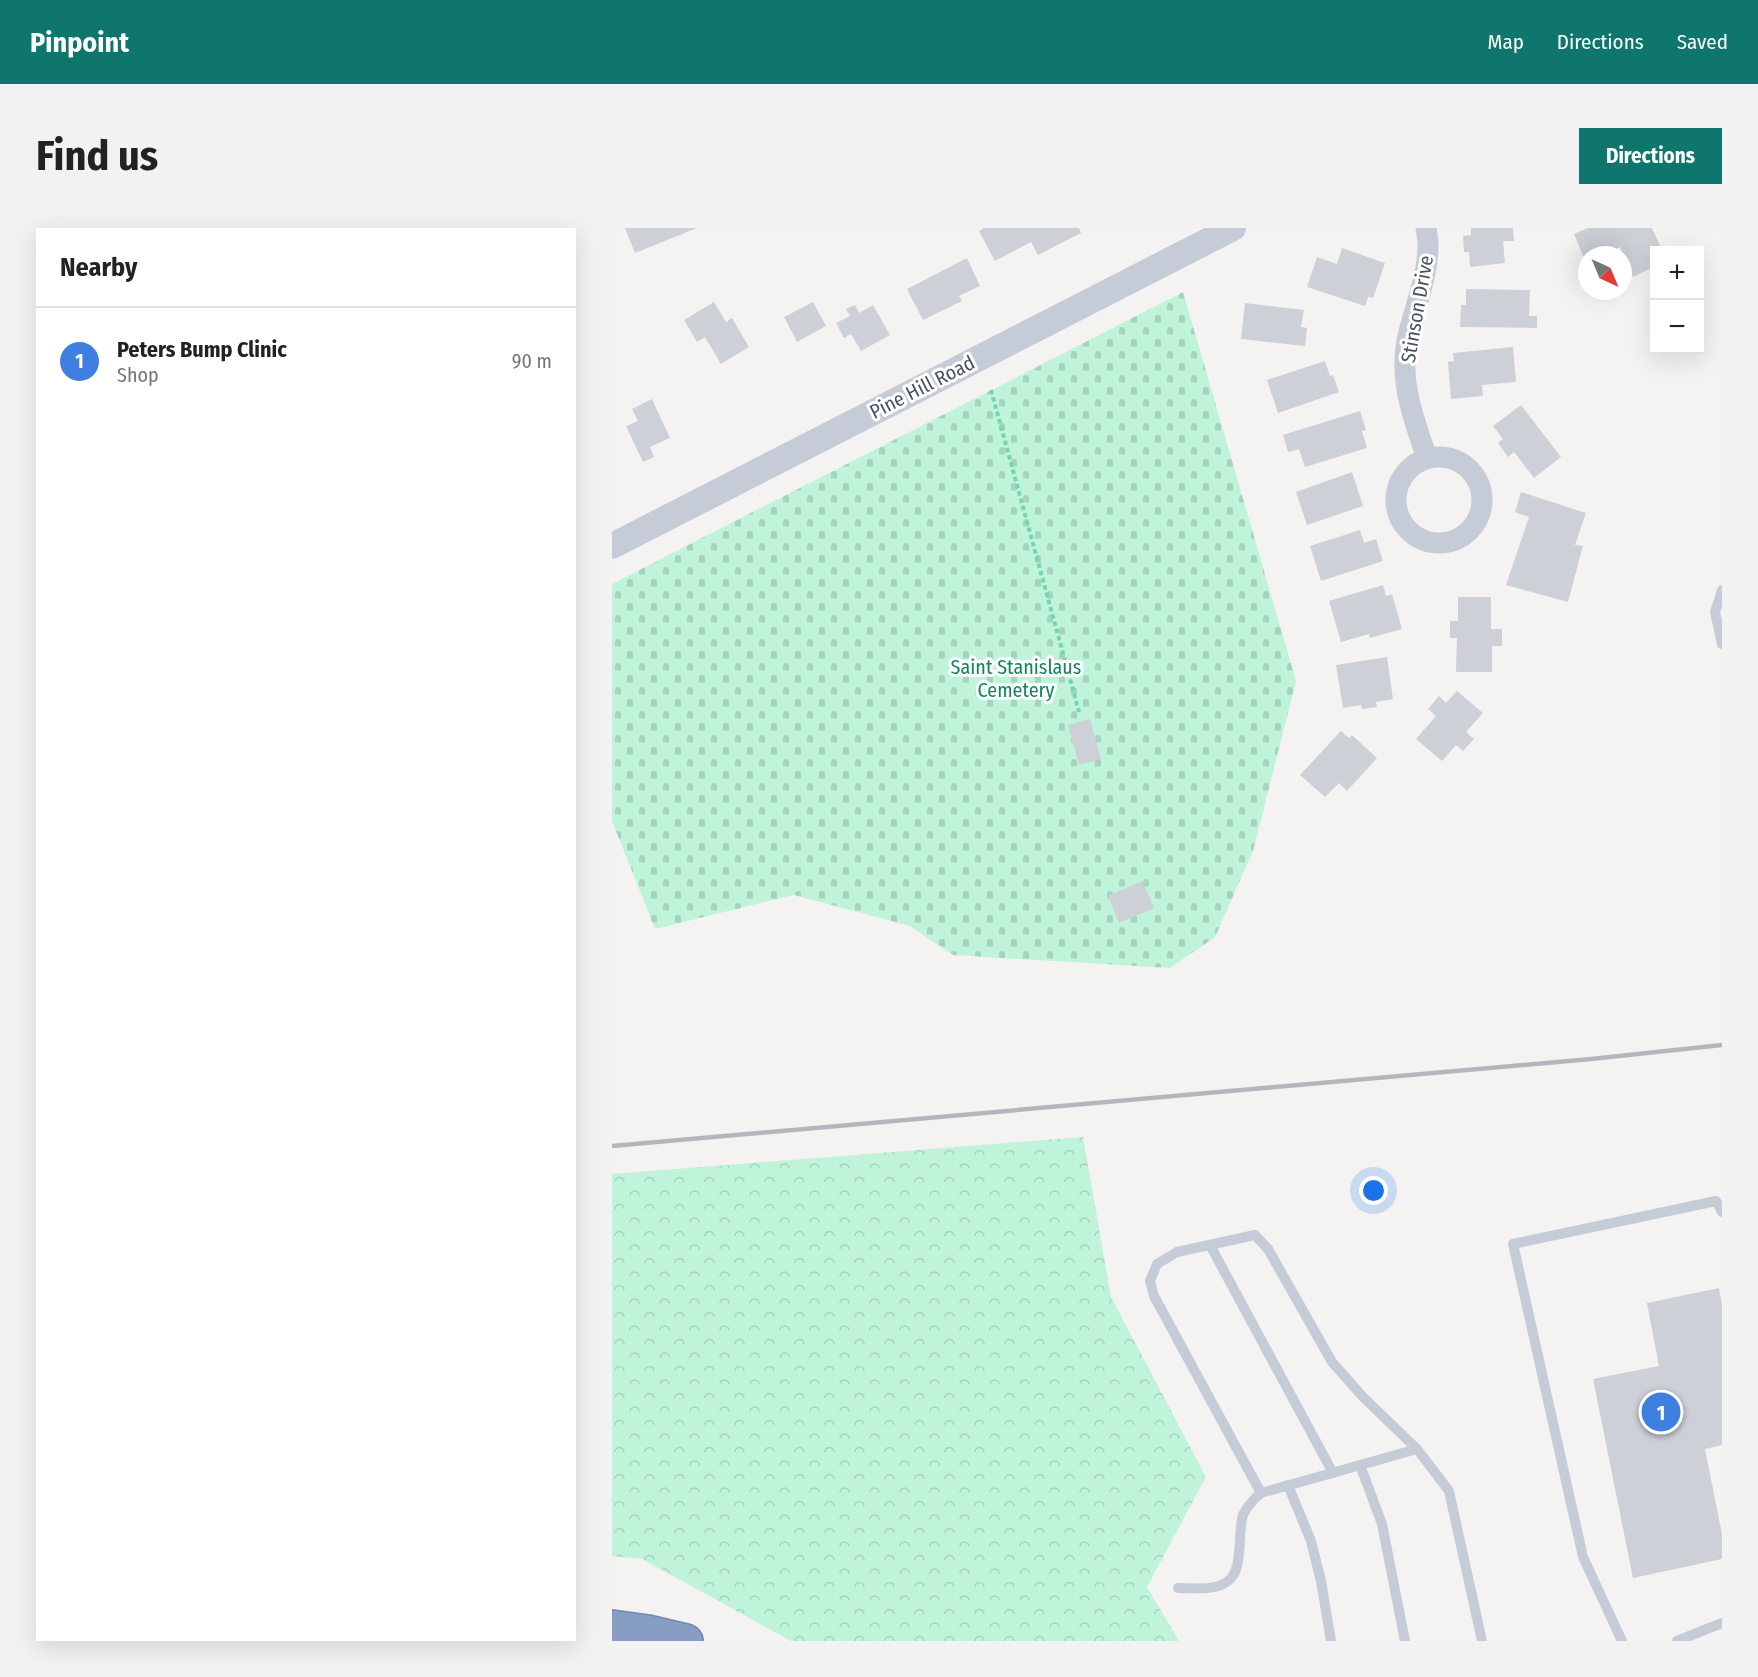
<!DOCTYPE html>
<meta charset="utf-8">
<style>
body{margin:0;font-family:"Fira Sans Condensed",sans-serif;background:#f2f2f2;color:#222}
.controls{position:absolute;right:18px;top:18px;display:grid;overflow:hidden;border-radius:0px;box-shadow:0 6px 24px #0002}
.controls button{width:54px;height:54px;display:grid;place-items:center;padding:0;border:0;border-bottom:2px solid #e0e0e0;background:#fff;color:#222;font:30px sans-serif}
.compass{position:absolute;left:966px;top:18px;width:54px;height:54px;border-radius:50%;background:#fff;box-shadow:0 6px 24px #0002;rotate:136deg}
.you{position:absolute;left:762px;top:963px;width:21px;height:21px;margin:-15px;border:4px solid #fff;border-radius:50%;background:#1a73e8;box-shadow:0 0 0 9px #1a73e833}
.badge{display:grid;place-items:center;width:39px;height:39px;border-radius:50%;background:#0f766e;color:#fff;font-size:20px;font-weight:700}
.pin{position:absolute;translate:-50% -50%;border:3px solid #fff;box-shadow:0 2px 6px #0006}
.list{margin:0;padding:0;list-style:none}
h2{display:flex;justify-content:space-between;align-items:center;height:78px;margin:0;padding:0 24px;font-size:26px}
h2 small{font-size:20px;font-weight:400;color:#767676}
.list li{display:grid;grid-template-columns:39px 1fr auto;gap:18px;align-items:center;box-sizing:border-box;height:108px;padding:0 24px;border-top:2px solid #e0e0e0}
.list b{display:block;font-size:22px;white-space:nowrap}
.list p{margin:0;font-size:20px;white-space:nowrap;color:#767676}
.list em{font-size:20px;font-style:normal;color:#767676}
.map{position:relative;flex:none;width:1110px;height:1413px;overflow:hidden;border-radius:0px}
header{display:flex;align-items:center;gap:36px;box-sizing:border-box;height:84px;padding:0 30px;background:#0f766e;color:#fff}
header strong{font-size:28px}
nav{display:flex;gap:33px;margin-inline-start:auto;font-size:21px}
.intro{display:flex;align-items:center;justify-content:space-between;box-sizing:border-box;height:144px;padding:0 36px}
h1{margin:0;font-size:42px}
.button{padding:15px 27px;border-radius:0px;background:#0f766e;color:#fff;font-size:21px;font-weight:700}
main{display:flex;gap:36px;padding:0 36px}
aside{flex:1;background:#fff;border-radius:0px;box-shadow:0 6px 24px #0002}
.map>svg:first-child{display:block}
.forest{fill:url(#forest-crowns)}
.cemetery{fill:url(#cemetery-stones)}
.building{fill:#ced0d8}
.lines{fill:none;stroke-linecap:round;stroke-linejoin:round}
.motorway-casing{stroke:#7288b0;stroke-width:36}
.path{stroke:#74d5b2;stroke-width:4;stroke-dasharray:4.5 3;stroke-linecap:butt}
.service{stroke:#c5ccd8;stroke-width:10}
.minor{stroke:#c5ccd8;stroke-width:21}
.tertiary{stroke:#c5ccd8;stroke-width:26}
.motorway{stroke:#879dc4;stroke-width:33}
.rail{stroke:#b4b6bd;stroke-width:4.5}
.labels{text-anchor:middle;dominant-baseline:central;stroke-width:6;stroke-linejoin:round;paint-order:stroke}
.street-label{font-size:20px;fill:#485262;stroke:#fff}
.park-label{font-size:20px;fill:#10865a;stroke:#fff}
</style>
<header>
<strong>Pinpoint</strong>
<nav><a>Map</a><a>Directions</a><a>Saved</a></nav>
</header>
<div class="intro"><h1>Find us</h1><a class="button">Directions</a></div>
<main>
<aside>
<h2>Nearby<small></small></h2>
<ul class="list">
<li><span class="badge" style="background:#3f7fe0">1</span><div><b>Peters Bump Clinic</b><p>Shop</p></div><em>90 m</em></li>
</ul>
</aside>
<div class="map">
<svg width="1110" height="1413" viewBox="0 0 1110 1413">
<defs>
<pattern id="forest-crowns" width="20" height="18" patternUnits="userSpaceOnUse" patternTransform="scale(1.5)"><rect width="20" height="18" fill="#bff4da"/><path d="M2 6a3 3 0 1 1 6 0M12 15a3 3 0 1 1 6 0" fill="none" stroke="#a6d3be"/></pattern>
<pattern id="cemetery-stones" width="16" height="16" patternUnits="userSpaceOnUse" patternTransform="scale(1.5)"><rect width="16" height="16" fill="#bff4da"/><path d="M2 7V4a2 2 0 0 1 4 0v3zM10 15v-3a2 2 0 0 1 4 0v3z" fill="#a6d3be"/></pattern>
</defs>
<rect width="100%" height="100%" fill="#f5f3f2"/>
<polygon class="forest" points="471,909 499,1069 594,1249 535,1359 567,1413 179,1413 30,1331 0,1328 0,946"/>
<polygon class="cemetery" points="571,64 684,453 641,623 603,709 558,740 341,727 298,698 182,667 43,701 0,593 0,356"/>
<g class="building">
<polygon points="13,0 85,0 23,25"/>
<polygon points="372,0 467,0 469,5 426,27 419,14 383,33 367,3"/>
<polygon points="859,0 901,0 902,13 891,13 893,35 858,39 857,24 852,24 851,8 859,7"/>
<polygon points="976,0 1040,0 1050,22 1042,22 1042,39 1021,49 1008,19 991,27 975,27 975,37 962,6"/>
<polygon points="730,20 773,35 761,70 756,69 753,78 695,59 705,29 725,36"/>
<polygon points="355,30 368,58 347,68 350,73 311,92 295,61"/>
<polygon points="854,61 918,62 917,88 925,88 925,100 848,99 849,77 854,77"/>
<polygon points="102,74 114,94 120,90 137,119 109,136 93,109 85,114 72,92"/>
<polygon points="201,74 214,98 185,114 172,89"/>
<polygon points="633,75 692,82 689,99 695,100 693,118 629,111"/>
<polygon points="243,77 247,85 261,77 278,107 249,123 239,106 232,110 224,95 238,88 234,81"/>
<polygon points="901,119 904,154 870,157 871,168 839,171 836,134 842,133 841,125"/>
<polygon points="713,133 718,148 721,147 727,164 666,185 655,152"/>
<polygon points="40,171 58,210 38,219 42,229 31,234 14,198 26,193 20,181"/>
<polygon points="909,177 949,229 922,250 902,224 896,229 886,215 891,211 881,198"/>
<polygon points="748,183 754,202 750,203 755,220 693,239 687,221 676,224 671,207"/>
<polygon points="740,244 751,278 695,297 684,264"/>
<polygon points="909,264 974,285 963,317 971,318 956,374 894,357 917,289 903,284"/>
<polygon points="748,302 752,315 764,311 771,333 709,353 698,318"/>
<polygon points="771,357 774,368 780,366 790,401 758,410 757,406 729,414 717,373"/>
<polygon points="846,369 879,369 879,401 890,401 890,418 880,418 880,444 844,444 845,410 838,410 838,393 846,393"/>
<polygon points="775,429 781,471 764,474 765,479 750,481 749,477 731,480 724,437"/>
<polygon points="845,463 871,485 854,504 862,511 851,523 844,517 830,533 804,511 824,488 816,481 827,468 834,475"/>
<polygon points="478,491 489,531 467,537 456,497"/>
<polygon points="729,503 737,510 740,507 765,530 735,563 727,555 713,569 688,547"/>
<polygon points="530,653 542,680 507,695 496,668"/>
<polygon points="1107,1060 1110,1077 1110,1217 1093,1221 1110,1306 1110,1331 1021,1350 981,1151 1047,1138 1035,1075"/>
</g>
<g class="lines">
<g class="motorway-casing">
<polyline id="motorway" points="0,1399 36,1404 74,1413"/>
</g>
<polyline class="path" points="379,162 467,484"/>
<g class="service">
<polyline points="1110,362 1103,384 1110,416"/>
<polyline points="598,1017 721,1245"/>
<polyline points="748,1237 770,1296 793,1413"/>
<polyline points="676,1257 699,1313 709,1353 719,1413"/>
<polyline points="649,1265 542,1068 538,1053 545,1036 565,1024 643,1007 656,1021 720,1134 751,1169 805,1221"/>
<path d="M566 1360C581 1360 604 1363 616 1353 632 1342 625 1305 631 1287 635 1278 642 1271 649 1265L805 1221 837 1263 870 1413"/>
<polyline points="1010,1413 971,1329 901,1016 1104,973 1110,984"/>
<polyline points="1065,1413 1110,1395"/>
</g>
<g class="minor">
<path d="M814 0C815 6 816 12 816 18 816 50 801 82 795 113 787 155 802 191 815 230"/>
<circle cx="827" cy="272" r="43"/>
</g>
<polyline class="tertiary" points="0,318 621,0"/>
<use href="#motorway" class="motorway"/>
<polyline class="rail" points="0,918 979,831 1110,817"/>
</g>
<g class="labels">
<g class="street-label">
<text transform="translate(805 81) rotate(-80)">Stinson Drive</text>
<text transform="translate(310 159) rotate(-27)">Pine Hill Road</text>
</g>
<g class="park-label">
<text x="404" y="439">Saint Stanislaus<tspan x="404" dy="23">Cemetery</tspan></text>
</g>
</g>
</svg>
<div class="controls">
<button>+</button>
<button>−</button>
</div>
<svg class="compass" viewBox="-18 -18 36 36"><path d="M0-13l5 13h-10z" fill="#e53935"/><path d="M0 13l5-13h-10z" fill="#767676"/></svg>
<div class="you"></div>
<div class="pin badge" style="left:1049px;top:1184px;background:#3f7fe0">1</div>
</div>
</main>
